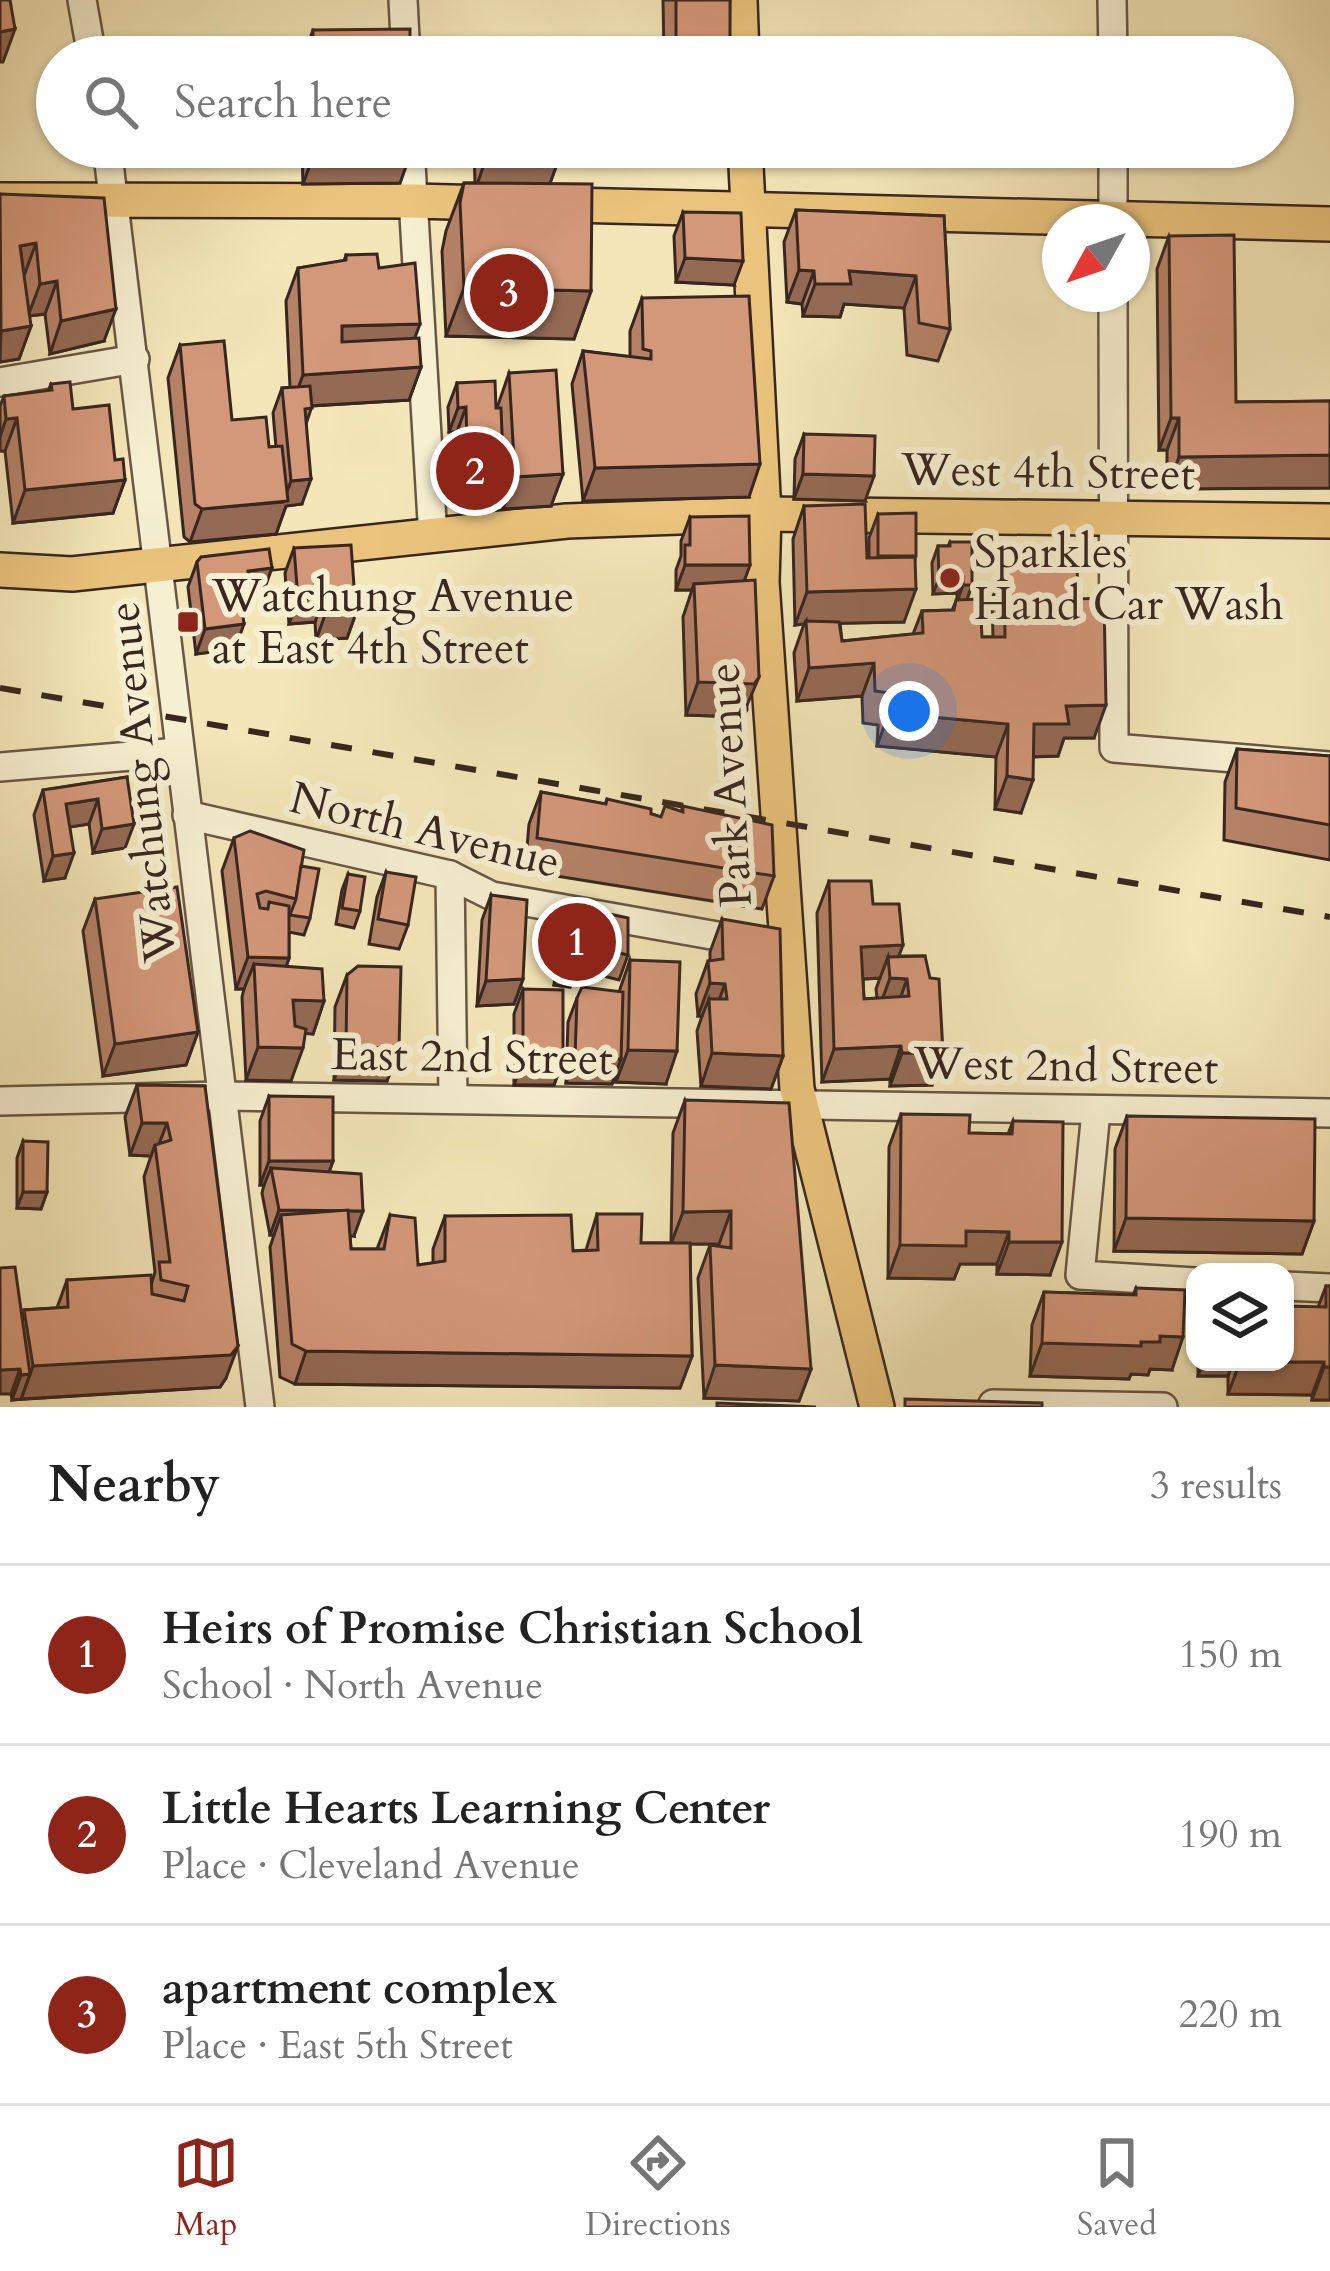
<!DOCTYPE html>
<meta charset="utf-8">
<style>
body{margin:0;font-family:Cardo,serif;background:#f2f2f2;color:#222}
.controls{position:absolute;right:36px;bottom:36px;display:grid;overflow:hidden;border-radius:24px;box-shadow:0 3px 9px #0004}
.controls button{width:108px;height:108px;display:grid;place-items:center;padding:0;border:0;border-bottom:3px solid #e0e0e0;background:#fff;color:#222;font:60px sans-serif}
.compass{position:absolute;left:1042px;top:204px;width:108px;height:108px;border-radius:50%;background:#fff;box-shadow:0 3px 9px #0004;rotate:230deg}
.you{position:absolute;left:909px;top:711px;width:42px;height:42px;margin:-30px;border:9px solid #fff;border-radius:50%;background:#1a73e8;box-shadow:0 0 0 18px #1a73e833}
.badge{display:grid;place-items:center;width:78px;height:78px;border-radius:50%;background:#8f2418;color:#fff;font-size:39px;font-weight:700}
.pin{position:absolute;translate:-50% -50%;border:6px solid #fff;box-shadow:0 3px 12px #0006}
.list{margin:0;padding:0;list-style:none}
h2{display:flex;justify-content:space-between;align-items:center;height:156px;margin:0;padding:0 48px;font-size:51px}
h2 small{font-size:39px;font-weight:400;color:#767676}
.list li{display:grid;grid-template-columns:78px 1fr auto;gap:36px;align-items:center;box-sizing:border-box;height:180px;padding:0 48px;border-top:3px solid #e0e0e0}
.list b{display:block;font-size:45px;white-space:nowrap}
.list p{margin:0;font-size:39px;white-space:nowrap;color:#767676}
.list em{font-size:39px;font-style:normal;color:#767676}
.icon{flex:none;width:66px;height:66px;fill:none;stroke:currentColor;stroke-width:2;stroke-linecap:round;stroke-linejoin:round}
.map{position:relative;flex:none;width:1330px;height:1407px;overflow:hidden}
.search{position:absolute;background:#fff;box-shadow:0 3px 9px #0004;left:36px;right:36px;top:36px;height:132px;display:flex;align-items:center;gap:30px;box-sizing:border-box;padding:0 42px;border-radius:66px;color:#767676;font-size:45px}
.sheet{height:696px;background:#fff}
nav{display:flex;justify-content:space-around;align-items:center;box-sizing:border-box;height:168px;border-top:3px solid #e0e0e0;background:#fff;font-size:33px;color:#767676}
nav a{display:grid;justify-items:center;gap:6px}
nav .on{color:#8f2418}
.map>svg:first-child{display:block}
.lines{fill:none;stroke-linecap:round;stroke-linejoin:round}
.minor-casing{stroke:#675745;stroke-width:32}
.major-casing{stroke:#38271f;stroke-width:38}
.minor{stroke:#f7efd1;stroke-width:27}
.major{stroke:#eac37c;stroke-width:33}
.rail{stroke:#38271f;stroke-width:6;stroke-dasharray:21 21;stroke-linecap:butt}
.wall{fill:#b58268;stroke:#38271f;stroke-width:3;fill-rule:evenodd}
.shaded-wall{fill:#946a55;stroke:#38271f;stroke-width:3}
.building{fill:#d39779;stroke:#38271f;stroke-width:3}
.poi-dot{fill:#8f2418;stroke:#f7efd1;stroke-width:4.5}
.labels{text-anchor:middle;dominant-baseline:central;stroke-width:12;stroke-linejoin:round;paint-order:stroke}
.street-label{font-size:45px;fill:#38271f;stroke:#f7efd1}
.poi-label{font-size:45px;fill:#38271f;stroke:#f7efd1;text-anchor:start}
</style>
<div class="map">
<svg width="1330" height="1407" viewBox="0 0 1330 1407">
<rect width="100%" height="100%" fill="#f3e6b8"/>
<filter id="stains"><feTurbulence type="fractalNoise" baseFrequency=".00167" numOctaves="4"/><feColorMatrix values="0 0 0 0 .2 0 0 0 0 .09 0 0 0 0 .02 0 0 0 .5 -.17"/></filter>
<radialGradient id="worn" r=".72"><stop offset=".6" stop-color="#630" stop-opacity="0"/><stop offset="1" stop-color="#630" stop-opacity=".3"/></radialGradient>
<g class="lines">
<g class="minor-casing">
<g id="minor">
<polyline points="82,0 92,57"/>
<polyline points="403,0 406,57"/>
<polyline points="1112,0 1113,57"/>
<polyline points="107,147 260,1407"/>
<polyline points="410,147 433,538"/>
<polyline points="1113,147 1113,222"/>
<polyline points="1113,294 1114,748 1330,766"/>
<polyline points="0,382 135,359"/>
<polyline points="0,767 179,752"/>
<polyline points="187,815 450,875 492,896 751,942"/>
<polyline points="450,875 453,1099"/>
<polyline points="0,1101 221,1096 1330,1113"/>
<polyline points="1096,1111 1080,1275 1195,1282"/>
<polyline points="1285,1286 1330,1288"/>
<polyline points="993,1404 1163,1407"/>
</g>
</g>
<g class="major-casing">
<g id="major">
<polyline points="740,0 742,57"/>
<polyline points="745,147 764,514 762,582 797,1089 877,1407"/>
<polyline points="0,200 413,201 1330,224"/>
<polyline points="0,570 72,574 567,521 764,514 1330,521"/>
</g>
</g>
<use href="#minor" class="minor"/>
<use href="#major" class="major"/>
<polyline class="rail" points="0,688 1330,917"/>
</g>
<g class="wall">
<polygon points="663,0 730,0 729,57 664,57"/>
<polygon points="313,30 410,57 303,57"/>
<polygon points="302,147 412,147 400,183 303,184"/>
<polygon points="474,147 561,147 561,153 550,183 591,291 574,339 446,336 442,251 446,231 464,183 475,183"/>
<polygon points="0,194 104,341 50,354 45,314 29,316 31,326 19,359 0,362"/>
<polygon points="796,210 944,216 950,329 938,361 907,355 904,308 844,304 840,317 803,316 802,304 787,302 784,242"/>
<polygon points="683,212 734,285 676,282 674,236"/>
<polygon points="1169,236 1236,402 1330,401 1330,488 1167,489 1167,450 1159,450 1157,269"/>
<polygon points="346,255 379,268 414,338 421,367 409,400 312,406 306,424 302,504 286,506 276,534 190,542 184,537 168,378 180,345 232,420 269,447 276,447 273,413 282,388 290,388 286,301 298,268 344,261"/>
<polygon points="642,298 749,497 583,501 572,384 583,351 630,357 630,331"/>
<polygon points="509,373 551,506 503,509 502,488 495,508 459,509 457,432 449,432 448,407 457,383 497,408"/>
<polygon points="51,384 115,460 125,480 113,513 13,523 5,451 0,451 0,406 4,396 48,391"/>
<polygon points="804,434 865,501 794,499 795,459"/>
<polygon points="804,506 867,558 869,558 869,538 878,514 915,559 904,622 840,623 842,641 913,634 922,611 952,610 957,599 957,593 933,594 932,563 938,546 948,546 950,542 972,585 967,599 982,637 993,637 992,599 1004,567 1078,599 1094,738 1064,738 1058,756 1033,757 1021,813 995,809 996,757 877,746 878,725 863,723 862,696 797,701 794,653 804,624 795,625 793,539"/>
<polygon points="690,517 744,581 747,710 742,717 686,715 683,617 692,590 676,590 676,570 681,556 681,541"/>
<polygon points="294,548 356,613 347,638 316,640 315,622 289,624 285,573"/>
<polygon points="197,562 263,593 244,595 235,649 196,654 188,587"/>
<polygon points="1237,749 1330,756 1330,860 1224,840 1225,782"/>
<polygon points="127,777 125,848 93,853 89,824 70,827 65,878 44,881 34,815 43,790"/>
<polygon points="541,792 605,804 607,799 661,817 681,812 683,806 774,876 762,909 525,871 529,824"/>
<polygon points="234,838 301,866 310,918 304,935 289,932 289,958 286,967 324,1001 313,1034 305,1033 291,1081 246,1080 242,997 244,989 236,989 222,871"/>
<polygon points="386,872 408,925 399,949 369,944 377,897"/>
<polygon points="348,874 360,911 354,928 336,924 342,890"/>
<path d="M829 881 873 904 898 956H925L932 1085 890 1086V1079L822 1082 817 913ZM880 978 876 989 877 998 864 999 863 979Z"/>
<polygon points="491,895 523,979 514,1004 477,1006 482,920"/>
<polygon points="95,899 198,1032 186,1065 103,1076 83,931"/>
<polygon points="568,905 628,955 619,980 576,969 570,987 554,985 559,930"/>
<polygon points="722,919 783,1056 771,1089 701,1086 697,1031 702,1016 698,1016 696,994 708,961 710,961 710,952"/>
<polygon points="630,960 666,1084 616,1082 616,1073 612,1084 566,1083 568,1022 577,998 619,992"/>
<polygon points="347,975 399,1048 387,1081 334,1080 335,1007"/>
<polygon points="523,989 563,1060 554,1085 514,1085 514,1014"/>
<polygon points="137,1085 205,1086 226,1378 220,1387 12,1400 11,1394 24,1310 57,1308 67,1280 152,1282 155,1272 144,1177 151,1156 130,1155 125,1117"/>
<polygon points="269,1096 333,1161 329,1172 354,1236 350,1235 351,1249 377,1249 390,1215 418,1265 433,1263 433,1249 445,1216 573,1251 586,1250 597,1214 641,1243 671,1243 673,1133 685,1100 811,1369 799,1401 704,1398 698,1278 710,1245 719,1246 719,1244 690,1244 692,1356 680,1388 295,1384 280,1377 270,1247 274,1235 270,1235 262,1193 264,1185 260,1185 260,1121"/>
<polygon points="901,1114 969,1133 1008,1134 1013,1121 1050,1275 997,1274 997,1264 960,1264 954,1279 888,1278 889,1147"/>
<polygon points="1127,1116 1314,1221 1302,1254 1114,1251 1115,1149"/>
<polygon points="23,1141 47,1192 41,1209 17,1208 17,1158"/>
<polygon points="1326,1286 1330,1286 1330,1400 1312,1400 1312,1395 1228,1394 1228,1376 1198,1376 1198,1362 1285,1362 1318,1307"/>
<polygon points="1136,1288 1172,1370 1150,1369 1148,1375 1131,1374 1129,1379 1030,1376 1032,1325 1044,1292 1133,1295"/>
</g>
<g class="shaded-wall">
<polygon points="15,29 3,62 0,62 0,32"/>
<polygon points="676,52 730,52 729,57 674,57"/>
<polygon points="412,150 400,183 303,184 315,151"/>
<polygon points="561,153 549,186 476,188 487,155"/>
<polygon points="36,243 24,276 20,246"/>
<polygon points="685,258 743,261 734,285 676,282"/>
<polygon points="799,270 814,271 802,304 787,302"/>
<polygon points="849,271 916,276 904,308 844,304 840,317 803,316 815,284"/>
<polygon points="57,281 45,314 28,316 40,284"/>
<polygon points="464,288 591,291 574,339 446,336"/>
<polygon points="116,309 104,341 50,354 61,321"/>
<polygon points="420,324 408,356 330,359 342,326"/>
<polygon points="31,326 19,359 0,362 1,331"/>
<polygon points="421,367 409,400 291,407 303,375"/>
<polygon points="466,407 457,432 449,432 458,408"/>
<polygon points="17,418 5,451 0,451 0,437 6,419"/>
<polygon points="1171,418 1179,418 1167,450 1159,450"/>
<polygon points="1330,455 1330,488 1167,489 1179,457"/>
<polygon points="760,464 749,497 583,501 595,468"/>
<polygon points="563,474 551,506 503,509 515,477"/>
<polygon points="803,474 874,476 865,501 794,499"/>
<polygon points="311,479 302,504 286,506 276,534 190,542 202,509 283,502 291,481"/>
<polygon points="125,480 113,513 13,523 25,490"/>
<polygon points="504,483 495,508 459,509 468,485"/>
<polygon points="685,565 750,565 741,590 694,584 692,590 676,590"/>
<polygon points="272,568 263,593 244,595 240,606 239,583 248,571"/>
<polygon points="963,577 957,593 933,594 939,578"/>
<polygon points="963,585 972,585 966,602 957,602"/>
<polygon points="916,589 904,622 806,624 806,621 804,624 795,625 807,592"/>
<polygon points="324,598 315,622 289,624 298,599"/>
<polygon points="356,613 347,638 316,640 325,615"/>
<polygon points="244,624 235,649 196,654 205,629"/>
<polygon points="874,663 862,696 797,701 809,668"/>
<polygon points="759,677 742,717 686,715 698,682"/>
<polygon points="1106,705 1094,738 1064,738 1058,756 1022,757 1034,724 1066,706"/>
<polygon points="889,713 1008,724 996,757 877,746"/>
<polygon points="1007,776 1033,780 1021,813 995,809"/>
<polygon points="98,799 89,824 57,829 66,804"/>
<polygon points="134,824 125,848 93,853 102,829"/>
<polygon points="74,853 65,878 44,881 53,856"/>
<polygon points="903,945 891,977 888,957 880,978 849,980 861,947"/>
<polygon points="248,957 289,958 278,990 254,964 244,989 236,989"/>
<polygon points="563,960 579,962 570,987 554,985"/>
<polygon points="890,978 907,979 896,1011 878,1011"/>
<polygon points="523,979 514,1004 477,1006 486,981"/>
<polygon points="710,983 725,984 713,1016 709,999 702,1016 698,1016"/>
<polygon points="293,1000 324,1001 313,1034 282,1032"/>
<polygon points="198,1032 186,1065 103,1076 115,1044"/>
<polygon points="901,1046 890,1079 822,1082 834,1049"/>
<polygon points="258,1047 303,1048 291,1081 246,1080"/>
<polygon points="346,1047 399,1048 387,1081 334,1080"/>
<polygon points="628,1050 677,1051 666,1084 616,1082"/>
<polygon points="712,1053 783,1056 771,1089 701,1086"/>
<polygon points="902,1053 943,1053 932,1085 890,1086"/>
<polygon points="575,1058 621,1059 612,1084 566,1083"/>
<polygon points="523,1060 563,1060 554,1085 514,1085"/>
<polygon points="142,1123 167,1123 156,1152 155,1145 151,1156 130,1155"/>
<polygon points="269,1161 333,1161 324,1186 271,1168 264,1185 260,1185"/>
<polygon points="23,1192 47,1192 41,1209 17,1208"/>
<polygon points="279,1210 363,1211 354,1236 283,1235 281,1215 274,1235 270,1235"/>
<polygon points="731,1211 719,1244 671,1244 683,1212"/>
<polygon points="1126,1218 1314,1221 1302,1254 1114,1251"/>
<polygon points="966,1231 1009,1232 997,1264 960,1264 954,1279 888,1278 900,1245"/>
<polygon points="1009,1242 1062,1242 1050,1275 997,1274"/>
<polygon points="1160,1336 1183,1337 1172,1370 1150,1369 1148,1375 1131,1374 1129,1379 1030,1376 1042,1343 1141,1342"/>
<polygon points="238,1346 226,1378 220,1387 21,1399 33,1366"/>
<polygon points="306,1351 692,1356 680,1388 295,1384"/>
<polygon points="1203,1362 1233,1362 1228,1376 1198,1376"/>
<polygon points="1240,1362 1324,1362 1312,1395 1228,1394"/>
<polygon points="715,1365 811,1369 799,1401 704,1398"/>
<polygon points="1324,1367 1330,1367 1330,1400 1312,1400"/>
<polygon points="20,1369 11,1394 0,1394 0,1370"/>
<polygon points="30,1374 21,1399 12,1400 21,1375"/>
</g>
<g class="building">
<polygon points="0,0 10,0 15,29 0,32"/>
<rect x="676" y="0" width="54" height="52"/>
<polygon points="410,29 410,57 313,57 313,30"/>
<polygon points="558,42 558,57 466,57 466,44"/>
<polygon points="315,147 412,147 412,150 315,151"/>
<polygon points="487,147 561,147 561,153 487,155"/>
<polygon points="464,183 592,184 591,291 464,288 460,203"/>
<polygon points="0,194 104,198 116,309 61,321 57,281 40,284 36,243 20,246 31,326 1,331"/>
<polygon points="796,210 944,216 950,329 919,323 916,276 849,271 851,284 815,284 814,271 799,270"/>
<polygon points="683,212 741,213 743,261 685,258"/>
<polygon points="1234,235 1236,402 1330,401 1330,455 1179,457 1179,418 1171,418 1169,236"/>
<polygon points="377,254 379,268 415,263 420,324 342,326 342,342 419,338 421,367 303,375 298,268 346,260 346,255"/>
<polygon points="749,296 760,464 595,468 583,351 651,359 651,351 643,349 642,298"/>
<polygon points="224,341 232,420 266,417 269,447 282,446 288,501 202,509 195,504 180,345"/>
<polygon points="556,370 563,474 515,477 509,373"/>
<polygon points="495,381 496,408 501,408 504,483 468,485 466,407 458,408 457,383"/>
<polygon points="70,382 73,409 109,405 115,460 123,459 125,480 25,490 17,418 6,419 4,396 52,390 51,384"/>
<polygon points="310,386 312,408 305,409 311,479 291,481 282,388"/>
<polygon points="804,434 875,436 874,476 803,474"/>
<polygon points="865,504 867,558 915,557 916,589 807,592 804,506"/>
<polygon points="916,513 916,556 878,556 878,514"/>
<polygon points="749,516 750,565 685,565 685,545 690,545 690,517"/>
<polygon points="950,542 972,542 972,585 963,585 963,577 939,578 938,546 950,546"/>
<polygon points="351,545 356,613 325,615 324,598 298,599 294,548"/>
<polygon points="269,549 272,568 248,571 249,582 239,583 244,624 205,629 197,562 201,557"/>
<polygon points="1077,565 1078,599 1104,598 1106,705 1066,706 1069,724 1034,724 1033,780 1007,776 1008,724 889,713 890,693 875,691 874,663 809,668 806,621 839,622 842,641 923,633 922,611 954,610 956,600 980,599 982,637 1005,637 1004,567"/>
<polygon points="755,580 759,677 754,684 698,682 694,584"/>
<polygon points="1237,749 1330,756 1330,825 1236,808"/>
<polygon points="127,777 134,824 102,829 98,799 66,804 74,853 53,856 43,790"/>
<polygon points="541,792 606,804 607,799 651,809 651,814 661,817 665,806 683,812 683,806 772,825 774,876 537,838"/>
<polygon points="250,831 304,850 296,899 266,891 257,894 260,908 268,909 269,902 289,906 289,958 248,957 234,838"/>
<polygon points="301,866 319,869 310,918 290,915 296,899"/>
<polygon points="386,872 416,877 408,925 378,919"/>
<polygon points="348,874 365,877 360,911 342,908"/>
<polygon points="829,881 871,881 873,904 899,904 903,945 861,947 864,999 909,996 907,979 890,978 888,957 925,956 930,978 939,979 943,1053 902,1053 901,1046 834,1049"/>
<polygon points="177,887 198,1032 115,1044 95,899"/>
<polygon points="491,895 527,900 523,979 486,981"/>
<polygon points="568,905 628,918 628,955 580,944 579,962 563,960"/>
<polygon points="722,919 780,929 783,1056 712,1053 709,999 727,999 725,984 710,983 708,961 723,959"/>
<polygon points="630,960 680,962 677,1051 628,1050"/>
<polygon points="254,964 322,969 324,1001 293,1000 295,1026 306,1029 303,1048 258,1047"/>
<polygon points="358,966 401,967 399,1048 346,1047 347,975"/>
<polygon points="582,987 623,992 621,1059 575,1058 577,998"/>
<polygon points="523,989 563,990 563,1060 523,1060"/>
<polygon points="137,1085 205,1086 238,1346 231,1355 33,1366 24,1310 68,1307 67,1280 151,1275 152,1294 184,1301 188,1286 161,1280 159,1262 170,1262 155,1145 171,1140 167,1123 142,1123"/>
<polygon points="269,1096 333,1097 333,1161 269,1161"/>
<polygon points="685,1100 789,1103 811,1369 715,1365 710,1245 731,1248 731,1211 683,1212"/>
<polygon points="901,1114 970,1115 969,1133 1012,1134 1013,1121 1063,1122 1062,1242 1009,1242 1009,1232 966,1231 966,1246 900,1245"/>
<polygon points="1127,1116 1315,1119 1314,1221 1126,1218"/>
<polygon points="23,1141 48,1142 47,1192 23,1192"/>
<polygon points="271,1168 361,1174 363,1211 279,1210"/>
<polygon points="348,1210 351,1249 384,1249 390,1215 415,1218 418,1265 445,1261 445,1216 571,1215 573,1251 598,1250 597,1214 642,1214 641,1243 690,1243 692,1356 306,1351 292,1344 281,1215"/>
<polygon points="15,1267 30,1374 21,1375 20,1369 0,1370 0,1268"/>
<polygon points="1326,1286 1330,1286 1330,1367 1324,1367 1324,1362 1285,1362 1285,1306 1326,1307"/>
<polygon points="1136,1288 1185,1290 1183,1337 1160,1336 1160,1342 1141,1342 1141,1346 1042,1343 1044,1292 1136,1295"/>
<polygon points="905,1399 1042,1403 1042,1407 905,1407"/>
<polygon points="717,1403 816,1407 717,1407"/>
</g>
<g class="poi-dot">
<circle cx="950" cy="578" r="12"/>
<rect x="176" y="610" width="24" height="24" rx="6"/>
</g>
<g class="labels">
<g class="street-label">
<text transform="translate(1048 472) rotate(1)">West 4th Street</text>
<text transform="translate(142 782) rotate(-96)">Watchung Avenue</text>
<text transform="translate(730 785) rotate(-93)">Park Avenue</text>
<text transform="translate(425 830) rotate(14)">North Avenue</text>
<text transform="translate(472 1057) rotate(1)">East 2nd Street</text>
<text transform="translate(1066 1066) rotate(1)">West 2nd Street</text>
</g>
<g class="poi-label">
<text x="974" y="552">Sparkles<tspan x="974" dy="52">Hand Car Wash</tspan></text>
<text x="212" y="596">Watchung Avenue<tspan x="212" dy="52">at East 4th Street</tspan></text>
</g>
</g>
<rect width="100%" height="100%" filter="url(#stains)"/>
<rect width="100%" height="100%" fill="url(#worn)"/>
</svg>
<div class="controls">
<button><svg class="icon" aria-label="layers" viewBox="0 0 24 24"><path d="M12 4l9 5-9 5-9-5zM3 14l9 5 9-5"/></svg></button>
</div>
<svg class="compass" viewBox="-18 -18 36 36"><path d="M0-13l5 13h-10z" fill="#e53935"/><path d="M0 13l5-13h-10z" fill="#767676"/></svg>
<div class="you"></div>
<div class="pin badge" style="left:577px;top:942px">1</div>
<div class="pin badge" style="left:475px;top:471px">2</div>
<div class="pin badge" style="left:509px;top:293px">3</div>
<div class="search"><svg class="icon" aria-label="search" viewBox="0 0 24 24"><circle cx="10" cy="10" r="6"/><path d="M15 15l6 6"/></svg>Search here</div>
</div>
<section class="sheet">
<h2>Nearby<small>3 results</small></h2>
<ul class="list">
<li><span class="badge">1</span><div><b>Heirs of Promise Christian School</b><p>School · North Avenue</p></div><em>150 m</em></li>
<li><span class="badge">2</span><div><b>Little Hearts Learning Center</b><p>Place · Cleveland Avenue</p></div><em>190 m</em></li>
<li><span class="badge">3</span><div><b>apartment complex</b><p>Place · East 5th Street</p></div><em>220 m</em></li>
</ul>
</section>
<nav>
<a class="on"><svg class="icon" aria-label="map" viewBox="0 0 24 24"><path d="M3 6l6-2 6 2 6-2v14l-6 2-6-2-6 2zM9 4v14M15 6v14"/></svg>Map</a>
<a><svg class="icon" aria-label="directions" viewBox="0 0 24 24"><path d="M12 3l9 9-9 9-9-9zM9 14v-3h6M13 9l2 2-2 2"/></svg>Directions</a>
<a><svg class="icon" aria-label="saved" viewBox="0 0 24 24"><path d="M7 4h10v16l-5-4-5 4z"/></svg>Saved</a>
</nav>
